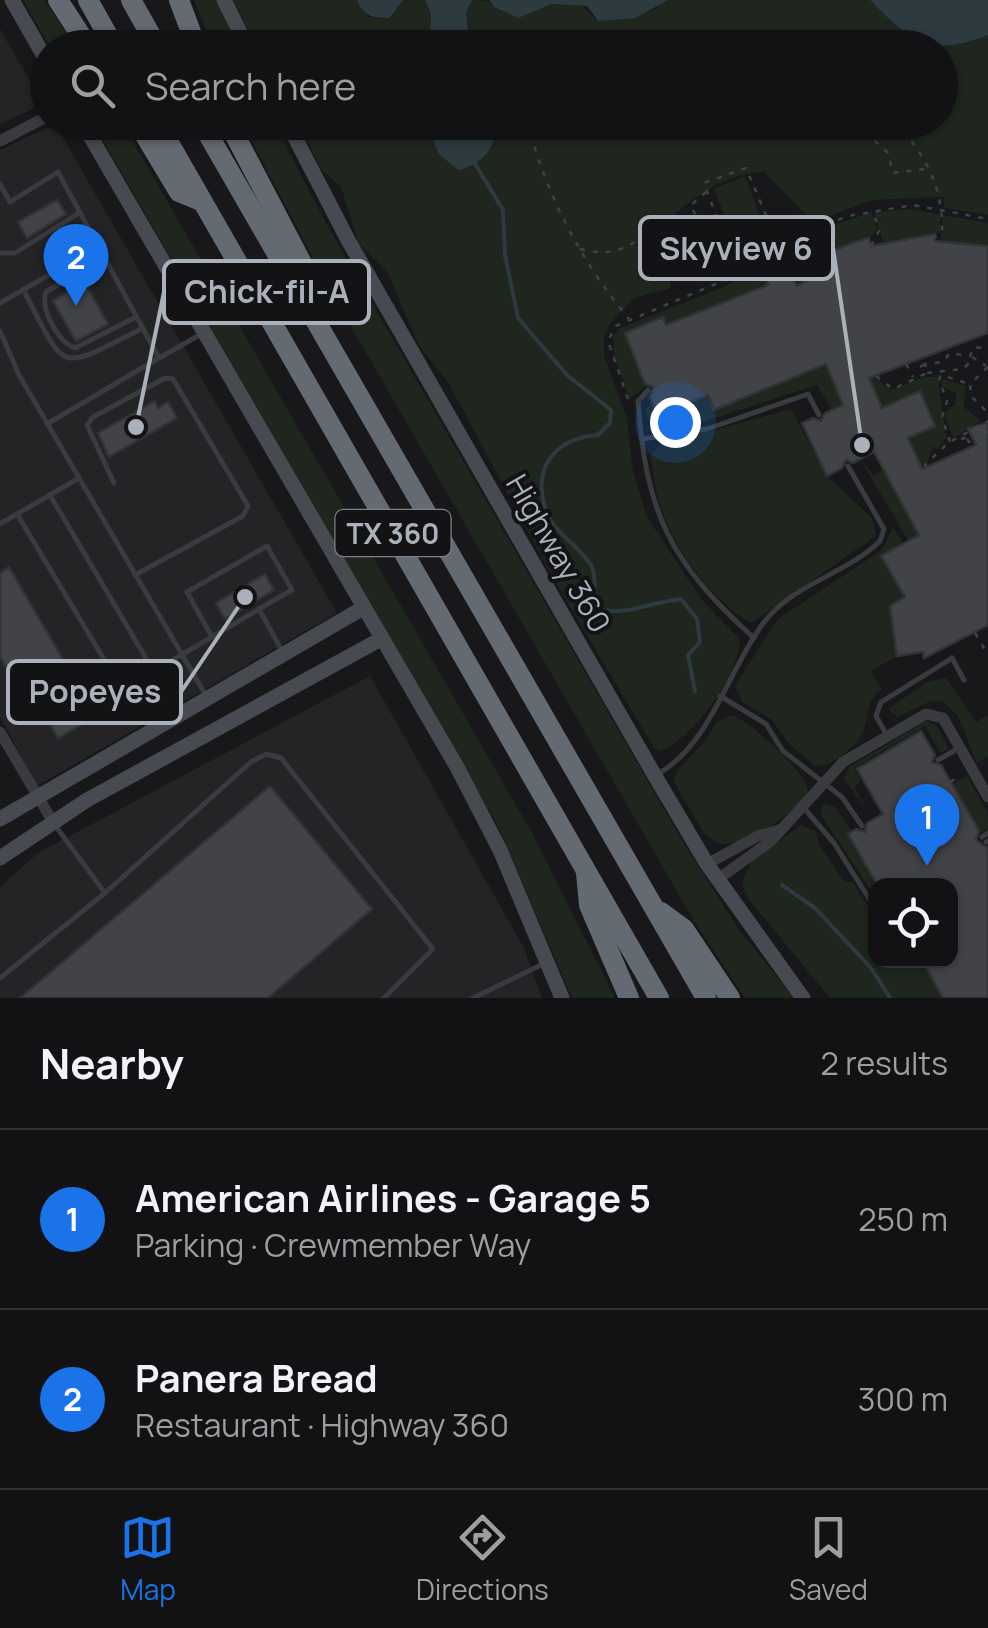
<!DOCTYPE html>
<meta charset="utf-8">
<style>
body{margin:0;font-family:Manrope,sans-serif;background:#1b1b1d;color:#f1f3f6}
.controls{position:absolute;right:30px;bottom:30px;display:grid;overflow:hidden;border-radius:20px;box-shadow:0 2px 8px #0004}
.controls button{width:90px;height:90px;display:grid;place-items:center;padding:0;border:0;border-bottom:2px solid #313234;background:#121214;color:#f1f3f6;font:50px sans-serif}
.you{position:absolute;left:675px;top:422px;width:35px;height:35px;margin:-25px;border:8px solid #fff;border-radius:50%;background:#1a73e8;box-shadow:0 0 0 15px #1a73e833}
.badge{display:grid;place-items:center;width:65px;height:65px;border-radius:50%;background:#1a73e8;color:#fff;font-size:32px;font-weight:700}
.pin{position:absolute;translate:-50% -82px;filter:drop-shadow(0 2px 5px #0008)}
.pin::after{content:'';position:absolute;top:52px;width:35px;height:30px;background:inherit;clip-path:polygon(0 0,100% 0,50% 100%)}
.list{margin:0;padding:0;list-style:none}
h2{display:flex;justify-content:space-between;align-items:center;height:130px;margin:0;padding:0 40px;font-size:42px}
h2 small{font-size:32px;font-weight:400;color:#9c9ea0}
.list li{display:grid;grid-template-columns:65px 1fr auto;gap:30px;align-items:center;box-sizing:border-box;height:180px;padding:0 40px;border-top:2px solid #313234}
.list b{display:block;font-size:38px;white-space:nowrap}
.list p{margin:0;font-size:32px;white-space:nowrap;color:#9c9ea0}
.list em{font-size:32px;font-style:normal;color:#9c9ea0}
.icon{flex:none;width:55px;height:55px;fill:none;stroke:currentColor;stroke-width:2;stroke-linecap:round;stroke-linejoin:round}
.map{position:relative;flex:none;width:988px;height:998px;overflow:hidden}
.search{position:absolute;background:#121214;box-shadow:0 2px 8px #0004;left:30px;right:30px;top:30px;height:110px;display:flex;align-items:center;gap:25px;box-sizing:border-box;padding:0 35px;border-radius:55px;color:#9c9ea0;font-size:38px}
.sheet{height:490px;background:#121214}
nav{display:flex;justify-content:space-around;align-items:center;box-sizing:border-box;height:140px;border-top:2px solid #313234;background:#121214;font-size:28px;color:#9c9ea0}
nav a{display:grid;justify-items:center;gap:5px}
nav .on{color:#1a73e8}
.map>svg:first-child{display:block}
.built{fill:#242427}
.green{fill:#1e261e}
.water{fill:#2d3a3f}
.lines{fill:none;stroke-linecap:round;stroke-linejoin:round}
.stream{stroke:#2d3a3f;stroke-width:4}
.building{fill:#424347;stroke:#323336;stroke-width:2.5}
.path{stroke:#3f4247;stroke-width:2.5;stroke-dasharray:5 8;stroke-linecap:butt}
.lane{stroke:#393b3f;stroke-width:5}
.street{stroke:#393b3f;stroke-width:11}
.secondary{stroke:#474a50;stroke-width:15}
.highway{stroke:#646a71;stroke-width:20}
.labels{text-anchor:middle;dominant-baseline:central;stroke-width:8;stroke-linejoin:round;paint-order:stroke}
.shield{fill:#131315;stroke:#7d8289;stroke-width:2.5}
.shield-label{font-size:28px;font-weight:bold;fill:#aab1bb}
.street-label{font-size:30px;fill:#aab1bb;stroke:#131315}
.leader{fill:none;stroke:#aab1bb;stroke-width:4}
.callout-dot{fill:#aab1bb;stroke:#131315;stroke-width:4}
.callout{fill:#131315;stroke:#aab1bb;stroke-width:4}
.callout-label{font-size:32px;text-anchor:middle;font-weight:bold;fill:#aab1bb}
</style>
<div class="map">
<svg width="988" height="998" viewBox="0 0 988 998">
<rect width="100%" height="100%" fill="#18181a"/>
<g class="built">
<polygon points="0,29 43,104 0,124"/>
<polygon points="55,124 337,613 37,786 0,717 0,150"/>
<polygon points="370,676 524,948 542,998 0,998 0,887 38,853"/>
</g>
<g class="green">
<polygon points="23,0 44,0 76,47 50,47"/>
<polygon points="194,0 217,0 239,47 213,47"/>
<polygon points="233,0 357,0 369,17 391,18 403,0 425,0 431,14 429,47 257,47"/>
<path d="M472 0 580 4 598 21 652 11 669 0H870L916 42 988 35V215L944 208V197L872 200 813 222 764 172C716 174 684 206 651 236L668 265 671 288 634 298 611 322 604 336V355L627 419 633 471 647 517 702 600 740 639C739 677 694 736 661 751L654 748 553 578 449 384 418 344 388 273 359 244 341 187 320 168 299 123H425L439 154 495 131 492 123 940 122V48L470 47 466 12Z"/>
<polygon points="93,123 121,123 125,128 531,831 615,998 572,998 498,826"/>
<polygon points="242,123 274,123 326,223 683,842 740,931 794,998 745,998 694,921 331,292"/>
<polygon points="745,176 766,232 736,245 714,189"/>
<polygon points="911,209 940,215 940,233 883,242 874,212"/>
<polygon points="871,212 877,230 869,238 808,260 819,281 809,279 797,286 778,253 823,229"/>
<polygon points="943,215 988,223 988,246 941,241"/>
<polygon points="774,256 781,268 764,274 768,285 666,325 662,318 625,332 646,386 630,399 614,356 613,337 620,328 724,287"/>
<polygon points="826,364 843,405 832,410 817,385 672,432 660,433 652,428 645,411 652,401 658,415 708,395 714,409"/>
<polygon points="874,377 891,390 923,377 938,377 946,438 937,449 933,446 928,462 921,467 908,438 935,425 920,391 882,408 869,379"/>
<polygon points="942,379 966,386 964,407 981,421 953,438 944,414 956,404 956,393 941,386"/>
<path d="M791 409 827 476 872 518 876 536 751 623C714 602 676 552 662 511 655 494 654 474 650 456L660 445Z"/>
<polygon points="860,459 873,475 883,470 919,535 908,540"/>
<path d="M893 527 903 544 882 556 905 597 897 656 871 671 882 690C864 702 870 716 862 734 856 747 830 768 816 766L791 746 771 719 742 702 735 685 778 619 882 550Z"/>
<polygon points="946,678 976,722 988,715 988,757 977,763 958,716 943,701 929,702 898,717 888,709 927,682"/>
<path d="M733 715C752 724 806 771 808 791 794 815 747 846 719 844L704 834 673 780C679 762 706 748 716 722Z"/>
<polygon points="926,721 937,726 949,749 941,753 925,726 854,768 860,780 855,788 866,809 844,779 849,767"/>
<polygon points="967,776 988,814 988,829 980,833 952,784"/>
<polygon points="823,804 835,807 852,831 849,834 878,885 875,897 821,815"/>
<polygon points="801,825 817,832 818,843 843,880 853,883 875,916 876,961 922,961 943,998 830,998 747,897 742,883 751,862"/>
</g>
<g class="water">
<path d="M357 0H403L390 18C373 18 364 17 357 0Z"/>
<polygon points="425,0 472,0 466,12 470,47 429,47 431,14"/>
<polygon points="490,0 669,0 635,18 598,21 587,6 552,4 518,18 494,7"/>
<path d="M870 0H988V35C928 58 912 42 870 0Z"/>
<path d="M425 123H492C500 148 480 165 458 170L439 154Z"/>
</g>
<g class="lines">
<g class="stream">
<path d="M474 162 503 210 505 255 518 318 567 375 611 410 610 423 598 435C557 438 531 466 546 510 552 531 579 546 591 565 599 580 590 596 599 610 630 615 647 603 681 599L697 619 700 642 688 655 695 691"/>
<polyline points="782,885 815,908 871,968 890,998"/>
</g>
</g>
<g class="building">
<polygon points="57,200 66,214 27,238 18,222"/>
<polygon points="935,234 935,241 988,246 988,333 869,378 882,408 920,391 935,426 908,438 922,469 976,445 968,429 988,422 988,625 924,658 923,652 897,656 890,606 905,597 881,556 919,535 874,452 853,463 846,460 842,468 827,476 802,423 813,418 821,421 825,413 843,405 826,364 714,410 708,395 657,415 650,397 654,387 645,384 625,333 663,317 666,325 768,285 764,275 786,266 797,286 816,275 808,261 852,243 869,238 871,246"/>
<polygon points="84,281 108,324 76,341 53,301"/>
<polygon points="155,401 158,408 168,402 177,418 109,457 98,433"/>
<polygon points="9,567 96,716 58,738 35,698 26,702 0,657 0,573"/>
<polygon points="265,574 274,590 225,619 216,603"/>
<polygon points="921,731 935,755 932,762 941,765 979,831 976,840 988,848 988,998 943,998 922,960 950,960 950,886 878,886 848,834 856,829 865,832 867,823 883,814 857,769"/>
<polygon points="270,786 372,909 268,998 20,998"/>
</g>
<g class="lines">
<g class="path">
<path d="M527 122C547 196 580 260 629 319"/>
<polyline points="873,122 865,132 888,153 893,173 925,169"/>
<path d="M894 122C925 152 943 188 942 231L935 237"/>
<polyline points="706,192 690,206 698,218 714,217"/>
<polyline points="765,235 783,267"/>
<polyline points="871,246 879,231 873,211"/>
<path d="M580 249C611 257 627 249 652 230"/>
<path d="M717 275C733 268 737 254 750 245 759 240 766 242 774 234L746 168 704 183 725 239 740 259"/>
<polyline points="972,357 986,366"/>
<polyline points="906,364 913,377"/>
<polyline points="920,367 925,364 923,358"/>
<polyline points="988,367 970,384 971,396 988,413"/>
<polyline points="927,373 963,369 973,359"/>
<polyline points="876,376 893,389 927,373 925,364 943,362 950,353 970,356 974,347 988,349"/>
<polyline points="628,399 608,341 616,326 744,272 815,229 848,216 913,205 988,219"/>
<polyline points="961,439 988,432"/>
<polyline points="967,439 978,454"/>
<polyline points="950,442 942,417 947,401 939,380 941,375 970,384"/>
<polyline points="930,480 925,465 948,443 988,421"/>
<polyline points="975,633 988,655"/>
<polyline points="950,782 961,776"/>
</g>
<g class="lane">
<polyline points="0,184 10,202 58,172 159,358 47,424"/>
<polyline points="0,253 15,253 79,213"/>
<path d="M102 258 46 292C40 309 58 342 75 348L136 317"/>
<path d="M23 289C67 374 56 372 141 329"/>
<polyline points="0,303 96,248"/>
<polyline points="0,331 19,375 205,694"/>
<polyline points="159,358 203,333"/>
<path d="M648 390 638 401C646 514 670 562 754 638"/>
<polyline points="642,439 707,429 808,394 819,415"/>
<polyline points="114,483 87,425 93,417 165,378 173,379 248,506 243,516 135,575"/>
<polyline points="50,495 154,672"/>
<polyline points="17,514 117,681 126,687 212,637 187,592 267,546 292,590 259,609 282,651"/>
<polyline points="0,524 79,478"/>
<polyline points="212,637 259,609"/>
<polyline points="720,696 766,724 783,751 842,797 862,826"/>
<polyline points="887,736 876,716 881,702 952,658 964,680"/>
<polyline points="938,760 957,749"/>
<path d="M658 774C711 743 727 673 762 625 791 584 847 574 880 541L884 529 848 466"/>
<polyline points="804,808 834,843 873,905"/>
<polyline points="982,837 988,833"/>
<polyline points="986,842 988,841"/>
<polyline points="105,893 251,762 266,754 281,758 433,949 384,998"/>
<polyline points="0,978 105,893 54,824"/>
<polyline points="473,998 543,964"/>
</g>
<g class="street">
<polyline points="0,141 48,116"/>
<polyline points="0,732 53,822"/>
<polyline points="707,864 758,836 779,830"/>
<polyline points="718,879 771,841 843,762 926,714 943,718 988,797"/>
</g>
<g class="secondary">
<polyline points="12,0 48,63"/>
<polyline points="224,0 248,48"/>
<polyline points="82,122 457,767 500,850 562,998"/>
<polyline points="287,122 348,240 655,776 707,864 803,998"/>
<polyline points="0,819 363,608"/>
<polyline points="0,858 87,800 381,639"/>
</g>
<g class="highway">
<polyline points="58,0 89,48"/>
<polyline points="88,0 115,48"/>
<polyline points="131,0 158,48"/>
<polyline points="179,0 197,48"/>
<polyline points="137,122 179,192 201,201"/>
<polyline points="157,122 659,998"/>
<polyline points="201,122 706,998"/>
<polyline points="228,122 316,290 314,318"/>
<polyline points="586,873 589,905 629,998"/>
<polyline points="661,912 684,929 730,998"/>
</g>
</g>
<g class="labels">
<rect class="shield" x="335.5" y="510" width="115" height="46" rx="8"/>
<g class="shield-label">
<text x="393" y="533">TX 360</text>
</g>
<g class="street-label">
<text transform="translate(559 553) rotate(60)">Highway 360</text>
</g>
</g>
<path class="leader" d="M862 445L833 248M136 427L164 292M245 597L181 692"/>
<g class="callout-dot">
<circle cx="862" cy="445" r="10"/>
<circle cx="136" cy="427" r="10"/>
<circle cx="245" cy="597" r="10"/>
</g>
<g class="callout">
<rect x="640" y="217" width="193" height="62" rx="10"/>
<rect x="164" y="261" width="205" height="62" rx="10"/>
<rect x="8" y="661" width="173" height="62" rx="10"/>
</g>
<g class="callout-label">
<text x="736" y="260">Skyview 6</text>
<text x="267" y="303">Chick-fil-A</text>
<text x="95" y="703">Popeyes</text>
</g>
</svg>
<div class="controls">
<button><svg class="icon" aria-label="locate" viewBox="0 0 24 24"><circle cx="12" cy="12" r="6"/><path d="M12 2v4M12 18v4M2 12h4M18 12h4"/></svg></button>
</div>
<div class="you"></div>
<div class="pin badge" style="left:927px;top:866px">1</div>
<div class="pin badge" style="left:76px;top:306px">2</div>
<div class="search"><svg class="icon" aria-label="search" viewBox="0 0 24 24"><circle cx="10" cy="10" r="6"/><path d="M15 15l6 6"/></svg>Search here</div>
</div>
<section class="sheet">
<h2>Nearby<small>2 results</small></h2>
<ul class="list">
<li><span class="badge">1</span><div><b>American Airlines - Garage 5</b><p>Parking · Crewmember Way</p></div><em>250 m</em></li>
<li><span class="badge">2</span><div><b>Panera Bread</b><p>Restaurant · Highway 360</p></div><em>300 m</em></li>
</ul>
</section>
<nav>
<a class="on"><svg class="icon" aria-label="map" viewBox="0 0 24 24"><path d="M3 6l6-2 6 2 6-2v14l-6 2-6-2-6 2zM9 4v14M15 6v14"/></svg>Map</a>
<a><svg class="icon" aria-label="directions" viewBox="0 0 24 24"><path d="M12 3l9 9-9 9-9-9zM9 14v-3h6M13 9l2 2-2 2"/></svg>Directions</a>
<a><svg class="icon" aria-label="saved" viewBox="0 0 24 24"><path d="M7 4h10v16l-5-4-5 4z"/></svg>Saved</a>
</nav>
